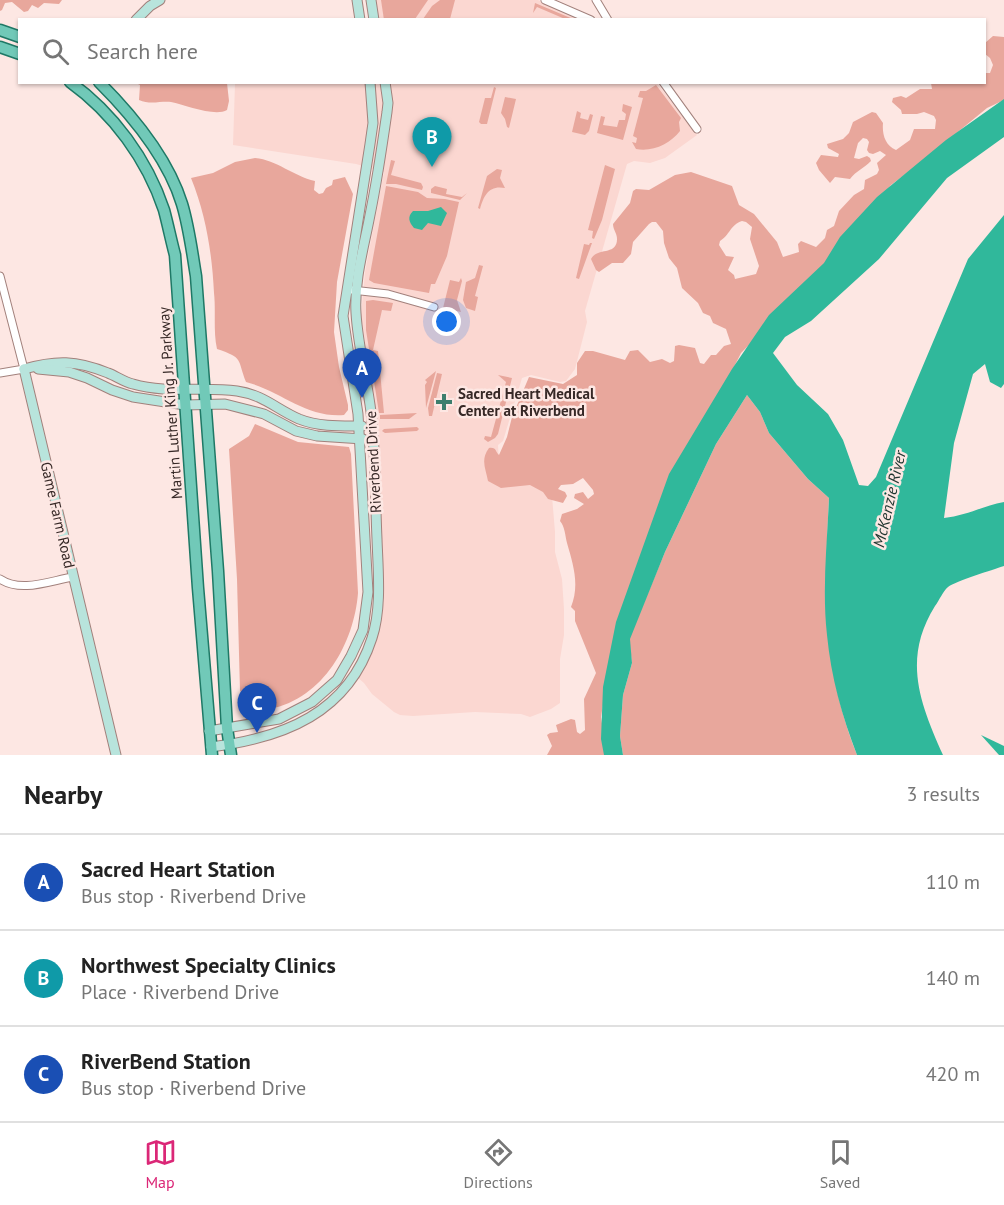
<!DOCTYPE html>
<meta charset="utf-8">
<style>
body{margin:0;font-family:"PT Sans",sans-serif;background:#f6f6f6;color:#222}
.you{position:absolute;left:447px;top:322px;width:21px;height:21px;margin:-15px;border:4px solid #fff;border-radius:50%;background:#1a73e8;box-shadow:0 0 0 9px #1a73e833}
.badge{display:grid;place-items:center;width:39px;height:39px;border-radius:50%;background:#db2777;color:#fff;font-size:20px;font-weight:700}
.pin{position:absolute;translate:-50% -50px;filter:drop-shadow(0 2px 3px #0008)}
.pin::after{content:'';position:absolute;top:32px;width:21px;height:18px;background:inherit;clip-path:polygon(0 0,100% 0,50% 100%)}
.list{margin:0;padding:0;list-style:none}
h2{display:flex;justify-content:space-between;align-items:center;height:78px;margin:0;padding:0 24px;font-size:26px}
h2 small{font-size:20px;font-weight:400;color:#767676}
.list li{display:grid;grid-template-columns:39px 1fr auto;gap:18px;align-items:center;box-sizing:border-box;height:96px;padding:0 24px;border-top:2px solid #e0e0e0}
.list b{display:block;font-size:22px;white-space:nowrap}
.list p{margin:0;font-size:20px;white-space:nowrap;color:#767676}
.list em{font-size:20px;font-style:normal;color:#767676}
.icon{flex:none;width:33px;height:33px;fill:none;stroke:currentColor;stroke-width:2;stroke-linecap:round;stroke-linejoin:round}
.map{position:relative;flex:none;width:1004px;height:755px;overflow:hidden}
.search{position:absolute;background:#fff;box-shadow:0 2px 4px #0004;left:18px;right:18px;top:18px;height:66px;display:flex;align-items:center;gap:15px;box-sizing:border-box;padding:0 21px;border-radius:0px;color:#767676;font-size:22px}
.sheet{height:366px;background:#fff}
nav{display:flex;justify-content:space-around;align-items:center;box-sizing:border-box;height:84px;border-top:2px solid #e0e0e0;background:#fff;font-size:16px;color:#767676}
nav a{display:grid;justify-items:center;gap:3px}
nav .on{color:#db2777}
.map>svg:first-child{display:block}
.built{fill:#fbd7d1}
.green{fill:#e8a79c;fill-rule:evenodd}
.water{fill:#30b89b}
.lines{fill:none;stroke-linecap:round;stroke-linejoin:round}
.street-casing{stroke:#a2817c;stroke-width:9}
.secondary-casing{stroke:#a2817c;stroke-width:11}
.primary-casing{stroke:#1f7966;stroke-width:13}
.street{stroke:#fff;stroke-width:7}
.secondary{stroke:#b8e4dc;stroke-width:9}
.primary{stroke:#71c9b8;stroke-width:10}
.poi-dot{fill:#3d7e6d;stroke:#fde7e3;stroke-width:2}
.labels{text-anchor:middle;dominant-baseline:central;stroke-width:5;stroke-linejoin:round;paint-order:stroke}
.poi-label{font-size:15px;font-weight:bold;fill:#362826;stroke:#fde7e3;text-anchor:start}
.street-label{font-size:15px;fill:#362826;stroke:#fde7e3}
.water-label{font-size:16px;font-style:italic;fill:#1f352f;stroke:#fde7e3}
</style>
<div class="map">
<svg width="1004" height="755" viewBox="0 0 1004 755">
<rect width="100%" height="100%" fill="#fde7e3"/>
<g class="built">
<polygon points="376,0 538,0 580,19 379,19"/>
<polygon points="238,82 657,83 697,135 665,158 650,163 634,161 627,164 585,311 587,322 575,369 566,381 560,382 531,375 522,378 503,441 498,445 500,481 551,484 555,532 555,552 562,579 564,609 564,635 560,659 560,703 551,709 530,717 521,714 475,712 413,716 400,715 394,712 372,694 364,683 357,677 376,640 384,600 376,414 361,316 365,272 384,172 356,164 233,145 235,84"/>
</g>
<g class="green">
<polygon points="0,0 62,0 59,4 44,3 38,8 32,5 28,11 24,12 12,2 5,3 2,10 0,11"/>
<polygon points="381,0 428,0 415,19 384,20"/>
<polygon points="440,0 455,0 450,19 423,19 432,6"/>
<polygon points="535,3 573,19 565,19 537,7 533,13"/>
<path d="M993 36 1004 37V100L987 108 920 163 891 185 833 260 741 353 731 373 605 692 601 717 607 755H547L552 746 547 735 550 733 558 732 556 725 571 719 575 720 577 732 580 734 585 730 584 699 596 673 575 621V611L571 607C580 585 573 564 567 543 565 535 565 527 560 521L562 514 577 509 584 504 574 498 575 494 583 492 588 499 594 494 593 490 583 478 573 484 561 485 558 489 565 492 567 496 563 503 548 499 543 492 530 485 501 488 488 481C486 469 480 460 489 448 497 447 495 452 499 455L507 437 512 417 529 377 563 384 577 375V363L585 351H593L625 360 630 351 638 350 650 362 662 359 670 363 674 361 675 346 679 345 695 348 700 363 704 364 711 355H716L724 346 731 344 726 329 713 323 710 316 703 313 698 303 682 288 677 268 669 258 664 243 663 231 656 222H652L649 224 633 242 631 254 623 263H612L599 272 596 270 591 259C597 247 617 256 617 239 617 233 613 230 613 224L630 203 633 191 636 189 649 190 675 175 691 172 732 186 739 205 754 214 777 242 783 257 799 252 798 244 801 241 816 247 825 238 827 230 834 226 839 211 854 195 864 189 865 180 877 174 879 170 877 163 886 155 880 151 873 154 869 153 867 150 869 142 867 139 863 138 858 143 854 158 859 159 867 156 870 158 871 161C864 168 856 171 850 179L835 177 830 183 819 170 816 163 821 155 838 157 839 154 828 148 827 144 843 139 849 133 853 122 872 112 876 113 883 123C882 134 885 145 896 150L910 140 914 129H935L936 120 934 116 924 112 917 114H902L901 110 892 102 893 98 901 96 906 98 920 89H932L931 83 984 82 985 73H990L993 65 990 58 985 54V43ZM742 221 746 222 752 227 750 239 759 266 756 274 735 279 734 275 728 270 734 257 726 256 719 245 720 241C730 235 730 225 742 221Z"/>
<path d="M136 83H227L229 101 227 110C215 117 185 105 171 102 160 101 150 105 139 100L140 85Z"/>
<path d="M656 85 681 118 679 122 680 131C670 144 653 152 636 149L632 142 636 143 637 138 633 136 643 98 638 97 640 91H646Z"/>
<polygon points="494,87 496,88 487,124 481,124 479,122 485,98 491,98"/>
<polygon points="505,97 516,99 509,128 507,127 505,119 501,113"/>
<polygon points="623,104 632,107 623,140 597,133 601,116 605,117 603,125 617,127 619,120 625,120 626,114 622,111"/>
<polygon points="577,111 581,113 580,118 588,120 590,114 593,115 589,131 585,135 572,132"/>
<path d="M255 158C277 160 293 176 315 181L314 190 319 194 323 193 326 188 332 185 333 180 345 177 353 194 337 282 334 332 339 367 348 405V410L344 415C306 418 281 391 246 382 237 359 244 358 217 349 213 331 216 311 214 293 212 253 206 215 191 178L213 173 235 162Z"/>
<polygon points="391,160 395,161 391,175 421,183 423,187 422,190 396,184 386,184"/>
<polygon points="605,165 615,169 602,220 594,239 592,238 593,231 588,230"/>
<path d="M497 169 502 170 500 178 505 188C489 185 484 195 480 209L478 208 487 176Z"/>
<polygon points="386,186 418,192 427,198 445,199 459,202 447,256 435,284 431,284 429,293 374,283 369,280"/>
<polygon points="435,186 447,189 446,194 462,197 467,193 460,200 431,193 431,189"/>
<polygon points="590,243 592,243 579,279 576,278 584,244 589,245"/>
<polygon points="479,265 483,266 475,296 478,297 475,311 466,308 463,300 466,282 475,278"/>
<polygon points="461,278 462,281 457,300 461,312 443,308 450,280 459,282"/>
<polygon points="373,300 393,303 391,311 382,310 373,350 378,351 384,413 379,413 366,330 366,301"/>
<polygon points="436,371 426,408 425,385 427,382 425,380"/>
<polygon points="437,373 442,374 432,416 429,416 428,408"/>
<polygon points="498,375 512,378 498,434 495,438 488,442 484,439 485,436 491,437 506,382"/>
<path d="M747 395 760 412 769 433 808 479 829 498C824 592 822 666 857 755H623L620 736 623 695 632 663 629 639 665 552 716 444Z"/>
<polygon points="417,413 409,419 380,419 380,415"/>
<path d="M255 424 298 442 349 447 351 454 358 593C354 643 324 698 270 709 260 707 250 696 240 691L237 579 229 449 249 436Z"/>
<polygon points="417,427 419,429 417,431 385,433 382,431 384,429"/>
</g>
<g class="water">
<path d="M1004 99V137L947 178 879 259 811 321 785 337 773 353 797 385 828 414 843 440 859 485 868 486 876 477 968 259 1004 215V384L1001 388 990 382 985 364 973 374 954 443 944 518C965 516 983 506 1004 502V566C992 570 956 581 948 587 943 591 939 601 935 606 902 659 920 703 943 755H857C842 716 831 677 827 635 822 590 827 544 829 498L808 479 769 433 760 412 747 395 716 444 665 552 630 639 632 663 623 695 620 736 623 755H604L601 739 603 687 616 622 669 474 732 369 769 315 824 263 840 237 877 197 946 140Z"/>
<path d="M441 207 447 213 441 226 428 223 422 230 414 228C409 222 407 217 413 211H428Z"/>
<polygon points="981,735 1004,746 1004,755 999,755"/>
</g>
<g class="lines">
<g class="street-casing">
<g id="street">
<polyline points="545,0 591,20"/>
<polyline points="596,0 608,20"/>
<polyline points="663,82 697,129"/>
<polyline points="0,276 24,369 0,373"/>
<polyline points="352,290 388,294 434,307"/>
<path d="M0 579C21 593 49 581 73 577"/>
</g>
</g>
<g class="secondary-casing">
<g id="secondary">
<polyline points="357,0 360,20"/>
<polyline points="371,0 374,20"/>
<polyline points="136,20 150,6 160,0"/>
<polyline points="24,369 116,755"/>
<path d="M24 369C56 360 76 360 108 373 116 376 124 382 133 384 167 394 203 386 237 391 264 395 276 409 299 419 319 427 342 426 362 426"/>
<polyline points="38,369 69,372 87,378 112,390 133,397 185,405 225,404 264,414 296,431 317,436 363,439"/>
<polyline points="209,731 279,719 312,702 337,680 351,656 363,630 368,592 358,414 343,316 370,144 373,123 370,82"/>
<path d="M211 747C284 738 348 713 372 638 382 608 378 570 377 539 375 497 376 454 371 412 367 379 358 347 356 313 354 280 364 247 370 215 377 181 382 147 387 112L388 103 385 82"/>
</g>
</g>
<g class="primary-casing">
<g id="primary">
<polyline points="0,30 20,37"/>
<polyline points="0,47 20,54"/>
<path d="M70 82C113 113 147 159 164 210 168 225 171 240 175 255L198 588 212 755"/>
<path d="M99 82C132 115 168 158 182 204 189 227 192 252 196 276L218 571 227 728 231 755"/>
</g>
</g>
<use href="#street" class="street"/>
<use href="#secondary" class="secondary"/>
<use href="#primary" class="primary"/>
</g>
<path class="poi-dot" d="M441 393h6v6h6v6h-6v6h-6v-6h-6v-6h6z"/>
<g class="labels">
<g class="poi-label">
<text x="458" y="393">Sacred Heart Medical<tspan x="458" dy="17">Center at Riverbend</tspan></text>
</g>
<g class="street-label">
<text transform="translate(170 403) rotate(-94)">Martin Luther King Jr. Parkway</text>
<text transform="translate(373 462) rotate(-93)">Riverbend Drive</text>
<text transform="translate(58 515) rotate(77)">Game Farm Road</text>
</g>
<g class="water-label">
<text transform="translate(889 499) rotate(-77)">McKenzie River</text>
</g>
</g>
</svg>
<div class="you"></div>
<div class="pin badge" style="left:362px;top:398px;background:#1a4fb4">A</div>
<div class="pin badge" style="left:432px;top:167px;background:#0f9aa8">B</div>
<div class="pin badge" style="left:257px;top:733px;background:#1a4fb4">C</div>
<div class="search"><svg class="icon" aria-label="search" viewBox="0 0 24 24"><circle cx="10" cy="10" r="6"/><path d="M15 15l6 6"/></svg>Search here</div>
</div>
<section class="sheet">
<h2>Nearby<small>3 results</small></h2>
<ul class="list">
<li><span class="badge" style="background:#1a4fb4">A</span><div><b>Sacred Heart Station</b><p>Bus stop · Riverbend Drive</p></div><em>110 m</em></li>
<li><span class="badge" style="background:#0f9aa8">B</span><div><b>Northwest Specialty Clinics</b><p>Place · Riverbend Drive</p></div><em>140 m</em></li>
<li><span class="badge" style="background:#1a4fb4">C</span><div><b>RiverBend Station</b><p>Bus stop · Riverbend Drive</p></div><em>420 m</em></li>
</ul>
</section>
<nav>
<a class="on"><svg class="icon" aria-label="map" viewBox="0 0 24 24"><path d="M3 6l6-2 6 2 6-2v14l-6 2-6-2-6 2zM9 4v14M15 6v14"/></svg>Map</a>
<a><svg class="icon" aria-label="directions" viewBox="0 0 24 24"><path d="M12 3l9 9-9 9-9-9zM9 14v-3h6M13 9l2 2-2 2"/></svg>Directions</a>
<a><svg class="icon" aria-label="saved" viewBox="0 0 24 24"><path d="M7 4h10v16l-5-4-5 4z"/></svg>Saved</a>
</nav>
